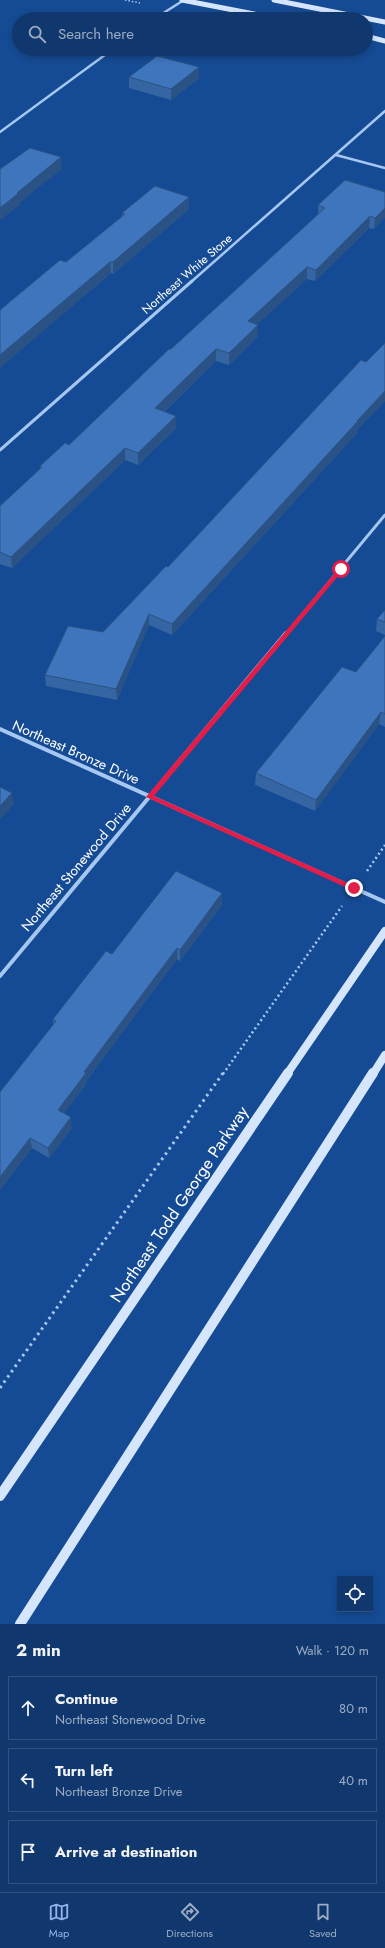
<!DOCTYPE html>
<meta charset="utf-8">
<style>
body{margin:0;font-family:Jost,sans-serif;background:#193f74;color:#f1f3f6}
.controls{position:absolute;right:12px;bottom:12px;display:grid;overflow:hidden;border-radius:0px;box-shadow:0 2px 6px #0003}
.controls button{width:36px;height:36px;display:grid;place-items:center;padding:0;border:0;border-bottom:1px solid #305282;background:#10386f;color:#f1f3f6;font:20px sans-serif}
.stop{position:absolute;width:12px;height:12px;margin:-9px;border:3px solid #e11d48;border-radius:50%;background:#fff}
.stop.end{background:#e11d48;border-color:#fff;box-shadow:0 1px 4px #0008}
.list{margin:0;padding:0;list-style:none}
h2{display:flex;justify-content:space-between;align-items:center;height:52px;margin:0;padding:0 16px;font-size:17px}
h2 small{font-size:13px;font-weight:400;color:#9cacc3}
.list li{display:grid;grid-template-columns:26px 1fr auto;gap:12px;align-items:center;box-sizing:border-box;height:64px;margin:0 8px 8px;padding:0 8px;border:1px solid #305282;border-radius:0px}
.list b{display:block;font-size:15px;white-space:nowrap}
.list p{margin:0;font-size:13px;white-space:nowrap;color:#9cacc3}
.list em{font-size:13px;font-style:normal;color:#9cacc3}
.icon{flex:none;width:22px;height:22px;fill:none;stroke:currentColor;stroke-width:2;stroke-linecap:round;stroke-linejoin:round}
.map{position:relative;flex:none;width:385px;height:1624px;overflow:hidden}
.search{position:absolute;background:#10386f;box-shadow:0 2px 6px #0003;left:12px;right:12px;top:12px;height:44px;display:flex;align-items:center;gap:10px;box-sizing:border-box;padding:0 14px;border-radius:22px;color:#9cacc3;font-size:15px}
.sheet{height:268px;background:#10386f}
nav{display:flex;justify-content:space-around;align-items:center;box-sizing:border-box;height:56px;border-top:1px solid #305282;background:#10386f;font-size:11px;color:#9cacc3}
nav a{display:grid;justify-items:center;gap:2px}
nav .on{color:#95b2f1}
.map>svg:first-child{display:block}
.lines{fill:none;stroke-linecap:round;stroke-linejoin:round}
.path-far2{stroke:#a5c7f1;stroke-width:1.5;stroke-dasharray:1.5 2;stroke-linecap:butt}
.path-far1{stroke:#a5c7f1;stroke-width:2.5;stroke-dasharray:2 3;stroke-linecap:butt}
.path{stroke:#a5c7f1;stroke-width:3;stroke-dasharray:2.5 4;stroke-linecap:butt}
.street-far2{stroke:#a5c7f1;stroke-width:2.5}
.street-far1{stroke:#a5c7f1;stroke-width:3}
.street{stroke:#a5c7f1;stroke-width:4}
.secondary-far2{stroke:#d4e5fc;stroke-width:5}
.secondary-far1{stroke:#d4e5fc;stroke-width:8}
.secondary{stroke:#d4e5fc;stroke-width:10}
.wall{fill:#3565a2}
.shaded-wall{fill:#2b5284}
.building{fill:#3e75bc;stroke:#2b5284}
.route{fill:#e11d48}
.labels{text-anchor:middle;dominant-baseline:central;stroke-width:3;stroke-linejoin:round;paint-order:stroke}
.far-street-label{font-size:12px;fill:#fff;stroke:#154b94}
.street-label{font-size:14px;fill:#fff;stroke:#154b94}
.near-street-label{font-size:17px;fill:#fff;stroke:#154b94}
</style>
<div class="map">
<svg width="385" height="1624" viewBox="0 0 385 1624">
<rect width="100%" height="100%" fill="#154b94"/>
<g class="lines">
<polyline class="path-far2" points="125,0 140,3"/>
<g class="path-far1">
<polyline points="367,871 385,845"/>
<polyline points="223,1074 342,906"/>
</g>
<polyline class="path" points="0,1388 223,1073"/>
<g class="street-far2">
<polyline points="154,19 184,0"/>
<polyline points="0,132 113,49"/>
<polyline points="336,155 385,168"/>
<polyline points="191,282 385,111"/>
</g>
<g class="street-far1">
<polyline points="0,450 192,281"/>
<polyline points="286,634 385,515"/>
</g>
<g class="street">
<polyline points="0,729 385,902"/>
<polyline points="0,976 286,633"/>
</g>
<g class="secondary-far2">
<polyline points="182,0 280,19"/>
<polyline points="274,0 385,22"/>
<polyline points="366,36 385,41"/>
</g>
<g class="secondary-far1">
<polyline points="287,1074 385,931"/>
<polyline points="373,1074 385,1055"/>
</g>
<g class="secondary">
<polyline points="0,1496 288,1073"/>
<polyline points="20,1624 373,1073"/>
</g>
</g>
<g class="wall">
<polygon points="199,67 199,78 171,100 129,88 129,77"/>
<polygon points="385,192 374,229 369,228 315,281 307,279 257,324 258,336 229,365 216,361 164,412 176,428 138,465 125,460 12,568 0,564 0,506 40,469 40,466 69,445 318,214 318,205"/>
<polygon points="189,197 189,209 113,274 111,273 53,322 66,262 122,217 122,213"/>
<polygon points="385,343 385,401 357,430 357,433 172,635 149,625 117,700 46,686 45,675 103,632 168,567"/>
<polygon points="385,610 385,635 376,631 377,619"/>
<polygon points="385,636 385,727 379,724 315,811 255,785 256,773 356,672"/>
<polygon points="222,905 180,961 177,959 87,1080 87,1083 64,1113 72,1128 49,1158 32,1148 0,1190 53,1024 53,1019 112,954"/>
</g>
<g class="shaded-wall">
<polygon points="199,67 199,78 171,100 171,89"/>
<polygon points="61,157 62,169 20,202 20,205 0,220 0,208 17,193"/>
<polygon points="189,197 189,209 113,274 113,262"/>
<polygon points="385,208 385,218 374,229 375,218"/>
<polygon points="370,216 369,228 315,281 316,270"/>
<polygon points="110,262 111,273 0,368 0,355"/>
<polygon points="307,267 307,279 248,333 248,321"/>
<polygon points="258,325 258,336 229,365 229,353"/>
<polygon points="216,349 216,361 155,420 155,408"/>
<polygon points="385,391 385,401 357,430 357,433 172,635 172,624 357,421"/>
<polygon points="176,416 176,428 138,465 138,453"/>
<polygon points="125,448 125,460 12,568 11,557"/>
<polygon points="149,614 149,625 117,700 116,689"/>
<polygon points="381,712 379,724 315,811 316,800"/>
<polygon points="12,793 14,804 0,820 0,806"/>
<polygon points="222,893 222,905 180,961 180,950"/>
<polygon points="177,948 177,959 87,1080 87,1083 59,1120 58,1110 84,1072"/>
<polygon points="71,1117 72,1128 49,1158 48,1148"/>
<polygon points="30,1138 32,1148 0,1190 0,1177"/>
</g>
<g class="building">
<polygon points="157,56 199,67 171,89 129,77"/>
<polygon points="30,148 61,157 17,193 19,193 0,208 0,169"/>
<polygon points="345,180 385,192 385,208 375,218 370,216 316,270 307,267 248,321 258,325 229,353 216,349 155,408 176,416 138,453 125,448 11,557 0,552 0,506 42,467 40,466 65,443 69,445 169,349 171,349 325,208 318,205"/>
<polygon points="155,186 189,197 113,262 110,262 0,355 0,310 60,260 66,262 125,214 122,213"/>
<polygon points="385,343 385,391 357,421 358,421 172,624 149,614 116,689 45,675 68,626 103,632 166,566 168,567 361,360 366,362"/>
<polygon points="385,610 385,622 377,619"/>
<polygon points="385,636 385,714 381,712 316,800 256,773 342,667 356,672"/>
<polygon points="0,787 12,793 0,806"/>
<polygon points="176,871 222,893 180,950 177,948 84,1072 86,1073 58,1110 71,1117 48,1148 30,1138 0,1177 0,1092 56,1021 53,1019 106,951 112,954"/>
</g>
<polygon class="route" points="339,568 344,569 154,796 357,887 357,890 354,891 146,797"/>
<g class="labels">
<g class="far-street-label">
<text transform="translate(187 274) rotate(-41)">Northeast White Stone</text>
</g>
<g class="street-label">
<text transform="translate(76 752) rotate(24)">Northeast Bronze Drive</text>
<text transform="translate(76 867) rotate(-50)">Northeast Stonewood Drive</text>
</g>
<g class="near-street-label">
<text transform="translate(179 1204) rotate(-56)">Northeast Todd George Parkway</text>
</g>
</g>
</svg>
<div class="controls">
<button><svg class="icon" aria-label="locate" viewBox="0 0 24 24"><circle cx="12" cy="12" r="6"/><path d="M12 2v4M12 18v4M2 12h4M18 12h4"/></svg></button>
</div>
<div class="stop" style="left:341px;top:569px"></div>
<div class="stop end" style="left:354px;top:888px"></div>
<div class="search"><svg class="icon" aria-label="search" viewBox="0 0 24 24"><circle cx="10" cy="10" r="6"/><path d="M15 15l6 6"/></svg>Search here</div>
</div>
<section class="sheet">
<h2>2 min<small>Walk · 120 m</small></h2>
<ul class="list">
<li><svg class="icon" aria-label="ahead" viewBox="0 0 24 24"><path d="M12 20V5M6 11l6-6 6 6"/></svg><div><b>Continue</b><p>Northeast Stonewood Drive</p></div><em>80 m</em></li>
<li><svg class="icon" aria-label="left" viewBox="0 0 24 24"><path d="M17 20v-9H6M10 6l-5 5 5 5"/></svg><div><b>Turn left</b><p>Northeast Bronze Drive</p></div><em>40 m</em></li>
<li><svg class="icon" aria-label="arrive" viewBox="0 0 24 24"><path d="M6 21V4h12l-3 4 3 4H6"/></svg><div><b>Arrive at destination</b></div></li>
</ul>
</section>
<nav>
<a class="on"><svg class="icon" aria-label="map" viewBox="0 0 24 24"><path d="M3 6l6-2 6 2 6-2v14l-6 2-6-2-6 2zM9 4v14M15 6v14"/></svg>Map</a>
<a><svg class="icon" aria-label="directions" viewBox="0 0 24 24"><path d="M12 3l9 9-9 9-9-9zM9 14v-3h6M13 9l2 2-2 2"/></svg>Directions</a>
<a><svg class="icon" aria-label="saved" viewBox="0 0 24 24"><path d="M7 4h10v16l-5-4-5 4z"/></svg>Saved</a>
</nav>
